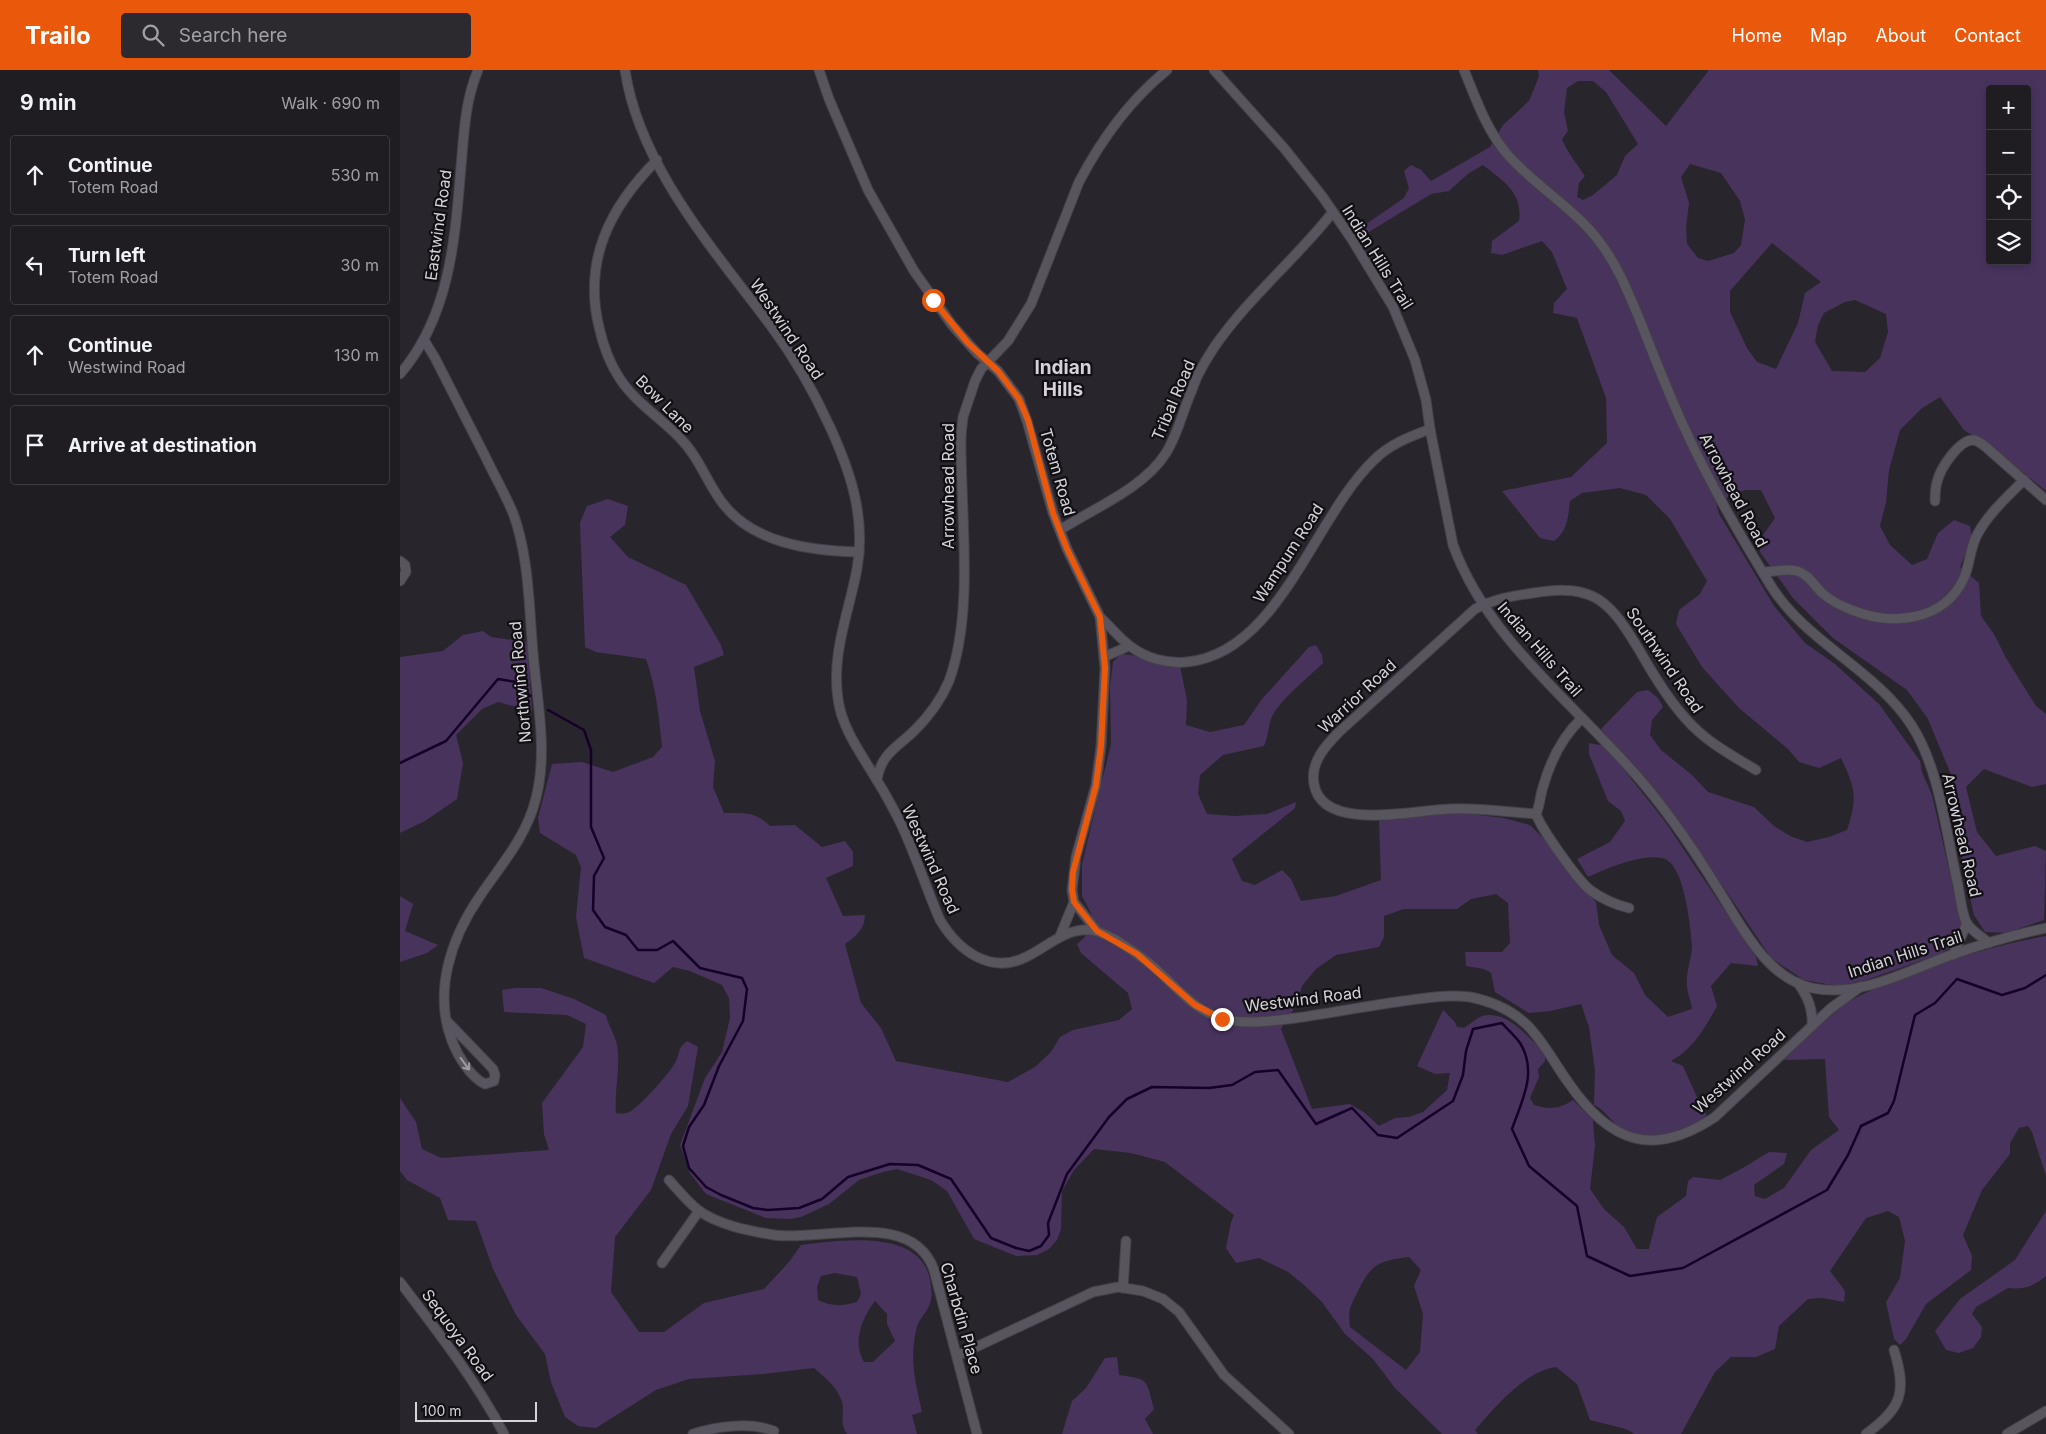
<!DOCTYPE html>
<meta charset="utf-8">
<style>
body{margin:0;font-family:Inter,sans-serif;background:#2c292f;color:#f1f3f6}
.controls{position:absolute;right:15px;top:15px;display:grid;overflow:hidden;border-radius:5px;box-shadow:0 2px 8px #0003}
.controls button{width:45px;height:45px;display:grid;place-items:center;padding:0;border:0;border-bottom:1px solid #3c3a40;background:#1f1c22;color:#f1f3f6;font:25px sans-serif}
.scale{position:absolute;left:15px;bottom:12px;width:122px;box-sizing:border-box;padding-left:5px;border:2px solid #d6d4d9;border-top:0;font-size:14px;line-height:18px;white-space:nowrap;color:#d6d4d9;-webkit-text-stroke:4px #110f13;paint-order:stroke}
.stop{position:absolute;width:15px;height:15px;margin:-11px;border:4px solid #ea580c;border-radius:50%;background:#fff}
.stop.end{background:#ea580c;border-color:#fff;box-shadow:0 1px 5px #0008}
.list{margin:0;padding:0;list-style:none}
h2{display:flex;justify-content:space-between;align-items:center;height:65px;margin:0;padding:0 20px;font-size:21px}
h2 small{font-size:16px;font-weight:400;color:#a1a1a5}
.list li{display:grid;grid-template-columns:32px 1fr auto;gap:15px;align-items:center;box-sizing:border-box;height:80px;margin:0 10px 10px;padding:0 10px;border:1px solid #3c3a40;border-radius:5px}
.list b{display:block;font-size:19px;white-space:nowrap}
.list p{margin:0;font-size:16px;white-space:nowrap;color:#a1a1a5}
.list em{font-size:16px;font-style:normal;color:#a1a1a5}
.icon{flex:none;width:28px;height:28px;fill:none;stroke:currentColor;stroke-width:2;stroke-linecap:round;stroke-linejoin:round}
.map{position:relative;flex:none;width:1646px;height:1364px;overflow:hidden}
header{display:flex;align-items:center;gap:30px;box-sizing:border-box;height:70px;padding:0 25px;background:#ea580c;color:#fff}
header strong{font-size:24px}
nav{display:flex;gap:28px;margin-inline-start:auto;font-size:18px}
.search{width:350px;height:45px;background:#2c292f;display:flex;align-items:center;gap:12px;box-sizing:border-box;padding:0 18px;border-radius:5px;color:#a1a1a5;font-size:19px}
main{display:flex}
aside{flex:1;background:#1f1c22}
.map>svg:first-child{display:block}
.green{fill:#48335d;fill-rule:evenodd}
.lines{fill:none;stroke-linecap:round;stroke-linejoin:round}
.stream{stroke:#160029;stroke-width:2.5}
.minor-casing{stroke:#454148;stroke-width:11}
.minor{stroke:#59555e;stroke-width:9}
.oneway{stroke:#9e9ba2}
.route{stroke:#ea580c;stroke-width:6}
.labels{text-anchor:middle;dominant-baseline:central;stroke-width:4.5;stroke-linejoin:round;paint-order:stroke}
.street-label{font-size:16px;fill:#d6d4d9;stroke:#110f13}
.quarter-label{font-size:19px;font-weight:bold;fill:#d6d1db;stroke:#110f13}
</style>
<header>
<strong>Trailo</strong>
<div class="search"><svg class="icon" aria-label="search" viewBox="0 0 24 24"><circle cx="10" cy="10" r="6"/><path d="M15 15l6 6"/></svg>Search here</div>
<nav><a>Home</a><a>Map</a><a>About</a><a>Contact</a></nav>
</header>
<main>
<aside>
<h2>9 min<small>Walk · 690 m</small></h2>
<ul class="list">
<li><svg class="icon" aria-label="ahead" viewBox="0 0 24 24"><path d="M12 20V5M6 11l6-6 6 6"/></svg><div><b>Continue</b><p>Totem Road</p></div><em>530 m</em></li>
<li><svg class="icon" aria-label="left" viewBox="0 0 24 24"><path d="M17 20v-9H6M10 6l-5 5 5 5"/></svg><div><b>Turn left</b><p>Totem Road</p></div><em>30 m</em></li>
<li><svg class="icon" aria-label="ahead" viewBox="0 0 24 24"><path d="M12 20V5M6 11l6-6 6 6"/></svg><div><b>Continue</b><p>Westwind Road</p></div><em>130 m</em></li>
<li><svg class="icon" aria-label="arrive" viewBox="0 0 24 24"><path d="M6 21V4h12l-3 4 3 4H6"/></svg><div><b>Arrive at destination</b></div></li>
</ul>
</aside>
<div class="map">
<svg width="1646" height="1364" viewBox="0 0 1646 1364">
<rect width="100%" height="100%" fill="#29252d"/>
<g class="green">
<path d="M1138 0H1209L1266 56 1309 0H1646V421L1597 381 1564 360 1540 327 1521 339 1500 360 1489 400 1486 432 1480 456 1490 475 1512 495 1527 489 1538 463 1554 450 1570 456 1572 468 1560 497 1579 513 1581 546 1594 564 1606 588 1636 636 1646 644V714L1632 717 1584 699 1566 717 1577 762 1596 786 1635 776 1646 781 1644 850 1606 863 1585 862 1574 845 1564 800 1552 707 1528 649 1507 620 1433 568 1393 528 1360 482 1361 468 1375 448 1361 420H1345L1316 432 1319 444 1374 536 1405 573 1435 594 1479 634 1520 691 1522 702 1532 725 1561 853 1560 863 1552 876 1540 884 1466 910 1437 916 1404 910 1371 888 1280 752 1201 659 1237 622 1248 620 1258 628 1263 637 1252 650 1250 665 1261 680 1292 705 1308 722 1354 737 1374 756 1390 766 1407 772 1429 767 1447 760C1458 727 1455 718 1441 688L1419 698 1399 692 1388 679 1339 638 1302 597 1276 554 1279 540 1300 524 1307 511 1270 449 1246 425 1220 418 1182 423 1170 431C1168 446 1168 461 1154 471L1140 468 1102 421 1171 407 1207 373 1206 328 1177 248 1153 243 1154 233 1167 219 1152 182 1142 171 1102 185 1091 183 1092 171 1119 151C1123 122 1103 111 1083 95L1069 103 1049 121 1031 124 959 168 956 161 1004 128 1009 118 1004 101 1011 95 1021 100 1031 111 1090 77 1103 55 1129 31 1139 6ZM1178 11H1193L1206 22 1238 74 1225 86 1217 105 1193 125 1183 130 1177 127 1179 113 1185 106C1177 94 1167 82 1162 69L1168 61 1164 42 1167 18ZM1590 19H1627V191H1590ZM1290 94 1321 103 1340 131 1345 150 1341 175 1334 183 1308 191 1298 188 1287 174 1286 157 1289 133 1281 107ZM1372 173 1421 212 1405 223 1398 253 1376 299 1357 292 1347 278 1330 242V221ZM1455 230 1486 244 1488 262 1480 288 1465 302 1432 301 1415 272 1418 255 1424 243 1445 232Z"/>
<path d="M208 429 228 436 225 455 210 467 228 487 286 515 321 575 324 585 294 597 300 641 315 691 313 717 324 743C344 743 355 741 370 756L395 755 422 777 445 771 453 782V796L426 808 443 846 465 845C465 859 455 867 445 874L461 933 481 958 496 991 608 1012 635 997 651 982 660 967 673 960 719 950 732 939 728 923 681 883 677 874 685 867 692 845 682 826V794L711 674 710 616 713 592 721 584 732 585 746 591 780 596 787 630 786 655 810 662 844 655 862 629 909 577 916 575 922 585 923 593C909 607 878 631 871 649 868 659 868 667 864 676L823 685 800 705 798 724 807 744 834 746 867 744 896 732 895 738 832 789 842 811 855 815 882 800 891 809 901 831 936 826 981 810 979 751 1054 742 1104 748 1130 755 1156 781 1196 832 1199 855 1212 885 1234 903 1245 925 1268 947 1292 939C1291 932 1288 924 1287 917 1285 903 1292 889 1292 875 1290 855 1285 801 1267 790 1250 780 1204 799 1188 807L1177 789 1210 772 1225 751 1221 741 1208 731 1189 684V673L1205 676 1264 750 1356 887 1358 896 1331 893 1311 916 1317 936C1305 958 1293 979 1271 991L1283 996 1300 1034 1305 1036 1306 1046 1302 1052C1276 1061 1245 1075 1220 1058 1211 1051 1203 1038 1194 1035L1195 1001 1189 957 1181 934 1150 941 1129 943 1095 922 1091 903 1084 899 1066 896 1065 882H1102L1110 873 1108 833 1096 824 1071 829 1057 839H1004L984 846V867L979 877 936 885 916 899 902 916 897 934 881 959 912 1039 950 1034 965 1043 979 1056 995 1048 1009 1047 1023 1042 1047 1020 1050 1003 1035 1004 1017 996 1043 940 1055 952 1057 957 1064 958C1069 955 1075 949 1080 947 1105 937 1129 968 1145 983V991L1138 999 1139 1007 1130 1028 1134 1035C1149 1040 1160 1039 1173 1030L1193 1050 1195 1076 1190 1119 1204 1139 1224 1157 1237 1179H1249L1257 1147 1286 1126 1288 1111 1293 1107 1320 1110 1341 1099 1369 1082 1387 1083 1384 1094 1354 1115 1355 1126 1365 1129 1384 1118 1411 1080 1439 1060 1429 1047 1425 989 1384 990C1405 969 1425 947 1450 931 1465 922 1482 916 1499 909 1546 890 1596 875 1646 866V1106L1632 1062 1628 1056 1619 1058 1610 1073V1084L1582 1120 1563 1165 1572 1186 1571 1200 1526 1234 1506 1269 1500 1275 1494 1269 1486 1232 1500 1208 1505 1171 1499 1147 1488 1141 1466 1148 1430 1201 1445 1221 1444 1232 1422 1228 1408 1229 1379 1256 1375 1279 1356 1287H1331L1315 1302 1281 1364H1235L1226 1359 1190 1350 1177 1314 1156 1297C1125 1301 1095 1337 1075 1360L1078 1364H1042L995 1318 973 1289 945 1264 922 1232 904 1215 888 1202 859 1188 836 1193 826 1178 831 1152 834 1145 765 1092 731 1083 694 1079 674 1100 662 1121 661 1159 657 1170 649 1179 637 1185 616 1186 574 1169 547 1121 531 1110 497 1099 483 1102 459 1110 429 1134 401 1147 390 1149 366 1148 306 1124 290 1103 280 1075 305 1008 322 982 330 948 329 928 322 915 290 901 273 897 254 913 184 888 176 847 181 797 176 785 140 763 138 748 152 694 182 692 213 702 253 687 262 677C259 647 256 617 246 589L196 582 185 577 180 453 187 436ZM1009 1187 1021 1200 1014 1216 1023 1244 1020 1282 1006 1300 950 1257C948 1239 950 1237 958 1221 972 1193 979 1191 1009 1187Z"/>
<polygon points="83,561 91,567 127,572 132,641 98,632 82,639 56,665 63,693 57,729 25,751 0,763 0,587 43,581 63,565"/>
<polygon points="0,826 13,834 5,861 38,875 27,883 0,892"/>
<path d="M115 918H141L174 929 206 945C208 955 215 965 217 975 221 997 214 1020 216 1043 221 1044 226 1044 231 1041 241 1035 271 1002 276 991 281 981 277 979 287 971L298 977 288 1036 271 1064 251 1120 215 1167 211 1222 239 1262H264L304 1233 364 1219 389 1192 401 1175C440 1170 521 1158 530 1210 531 1217 533 1226 530 1233 528 1241 520 1248 517 1256 509 1288 515 1311 522 1342L512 1345 517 1364H447C439 1352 445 1345 442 1332 438 1318 425 1307 414 1298L363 1304 289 1309 256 1320 196 1358 178 1356 165 1347 151 1312 145 1284 116 1245 93 1199 76 1151 48 1150 40 1128 7 1110 0 1101V1028L16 1052 22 1079 41 1088 149 1080 144 1064 142 1033 183 977 186 954 167 945 104 942 102 920ZM435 1203 457 1207 461 1224 457 1232C442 1236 432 1237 418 1230L417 1217 421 1206ZM475 1231 487 1244V1254L495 1271 473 1292H464C452 1272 462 1248 475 1231Z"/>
<path d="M1646 1141V1206C1635 1216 1622 1220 1608 1218L1576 1237 1572 1244 1582 1257 1581 1267 1573 1278 1559 1283 1546 1280 1535 1261 1560 1229 1615 1190Z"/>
<path d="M717 1287 719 1305C750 1309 746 1310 754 1339L745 1349 753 1364H662L672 1331 686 1318 705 1288Z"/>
</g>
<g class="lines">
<g class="stream">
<path d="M148 640 184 660 191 680V757L204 788 194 806 193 840 205 857 226 865 238 880H257L273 871 300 898 342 908 347 919 343 951 319 996 304 1035 289 1057 283 1076 289 1098 306 1117 321 1125 353 1138 368 1140 399 1138 422 1129 448 1107 490 1094 518 1095 551 1109 591 1168 616 1178 629 1181 641 1176 649 1165 648 1153 667 1104 709 1047 727 1029 752 1017 809 1018 832 1015 855 1002 878 1000 916 1054 952 1038 978 1065 997 1068 1053 1031 1063 1005 1066 981 1073 959 1102 953C1107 959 1115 966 1120 973 1138 1002 1122 1030 1112 1059L1129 1096 1177 1136 1187 1186 1230 1206 1283 1198 1427 1120 1448 1085 1461 1056 1488 1043 1494 1031 1515 945 1535 933 1557 909 1602 925 1625 918 1646 905"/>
<polyline points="0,693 46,671 98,609 116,612 130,626"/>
</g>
<g class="minor-casing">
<g id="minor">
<path d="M225 0C239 96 315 181 371 256 394 287 414 322 430 357 451 403 466 448 457 499 449 542 431 584 438 629 442 659 461 683 476 709 484 721 490 733 497 746 514 779 525 816 540 850 558 880 590 905 626 887 647 877 665 858 691 860 700 861 708 866 716 870 730 879 744 888 756 899 777 918 796 942 824 949 847 955 872 951 896 948 931 943 967 936 1003 931 1025 928 1047 924 1070 927 1090 931 1111 940 1126 954 1143 970 1154 993 1168 1012 1209 1072 1252 1089 1315 1047L1430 939 1460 917"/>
<polyline points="419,0 429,29 468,120 514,201 552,255 577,283 598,301 619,329 627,351 653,443 667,479 700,547 705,598 701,676 696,715 676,787 672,820 674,832 697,861"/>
<path d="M814 0 884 78 922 126 951 168 993 237 1015 290 1026 330 1030 359 1053 475C1086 565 1165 626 1228 696 1263 734 1291 775 1318 819 1341 855 1366 908 1412 918 1460 928 1507 901 1551 885 1582 874 1614 865 1646 858"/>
<path d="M1064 0C1076 29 1086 59 1107 84 1137 118 1178 140 1204 178 1219 199 1229 225 1239 248 1253 284 1267 320 1283 355 1308 410 1339 464 1371 516 1407 573 1475 599 1512 656 1539 698 1546 762 1557 811 1560 823 1561 840 1566 852 1570 860 1582 867 1589 873"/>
<path d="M257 90C210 137 183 190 199 257 203 275 210 294 220 309 236 333 261 348 280 368 298 386 306 410 321 431 351 473 410 481 459 482"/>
<path d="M24 270 35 288C52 321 69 354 85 386 94 405 105 424 113 443 129 486 129 537 133 583 137 631 148 681 136 728 127 766 101 795 80 826 51 868 33 922 52 971 58 986 70 1007 85 1014L94 1011 95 1005 93 999 46 950"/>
<path d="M0 304C50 246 55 169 61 97 64 63 65 31 78 0"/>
<path d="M1535 431C1535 425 1535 419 1537 412 1540 399 1559 369 1574 370 1579 371 1583 375 1587 378L1646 430"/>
<path d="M660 460C694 438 744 418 766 383 778 364 783 340 792 320 797 304 806 290 815 276 849 227 896 189 932 143"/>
<polyline points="0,491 5,495 6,502 0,511"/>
<path d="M1363 502C1373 502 1387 498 1397 501 1408 504 1414 515 1422 523 1431 531 1441 536 1452 540 1491 556 1544 552 1564 508 1570 494 1570 478 1577 465 1588 444 1608 426 1624 410"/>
<path d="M700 547C710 556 719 568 730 576 745 588 767 594 787 592 879 583 914 447 974 390 990 374 1009 367 1030 359"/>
<polyline points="704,587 729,576"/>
<path d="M1182 648C1163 666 1150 692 1143 717 1140 726 1140 735 1136 744 1142 760 1177 809 1190 820 1201 828 1216 835 1229 838"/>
<path d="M477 710C481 683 498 677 515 660 529 646 541 630 549 611 575 540 560 442 561 366L563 347 575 311 581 299 608 271 631 234 679 112C701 70 730 30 767 0"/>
<path d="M1136 744C1107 742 1077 737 1048 739 1016 740 922 763 914 714 910 693 925 676 939 662L1075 539C1094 529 1112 526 1133 523 1196 512 1211 533 1241 583 1254 606 1268 629 1286 649 1305 671 1331 685 1356 700"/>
<polyline points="660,866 674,832"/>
<polyline points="1553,885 1567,853"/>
<path d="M1398 913C1408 927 1413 939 1412 956"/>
<path d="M269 1110C278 1120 287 1131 298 1140 318 1155 349 1161 374 1165 420 1172 512 1138 534 1200L577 1364"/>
<polyline points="262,1193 299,1141"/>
<path d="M0 1212C37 1261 75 1309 104 1364"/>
<polyline points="723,1218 726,1171"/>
<polyline points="557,1286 693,1222 718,1217 743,1221 763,1229 779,1242 824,1305 889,1364"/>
<path d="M293 1364C316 1356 351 1352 374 1361"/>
<path d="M1466 1364C1502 1338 1507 1322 1494 1280"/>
<polyline points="1607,1364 1646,1341"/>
</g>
</g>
<use href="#minor" class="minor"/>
</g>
<defs><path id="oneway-shaft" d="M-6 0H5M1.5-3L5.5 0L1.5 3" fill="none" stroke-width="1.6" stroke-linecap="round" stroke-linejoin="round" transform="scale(1.25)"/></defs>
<use class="oneway" href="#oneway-shaft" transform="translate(65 994) rotate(54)"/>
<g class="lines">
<polyline class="route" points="533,230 568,273 598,301 619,329 628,350 653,443 667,479 700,547 705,598 701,676 696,715 673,802 672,820 674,832 697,861 737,884 795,935 822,949"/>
</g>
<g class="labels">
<g class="street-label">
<text transform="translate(38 155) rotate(-82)">Eastwind Road</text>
<text transform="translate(978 187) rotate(58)">Indian Hills Trail</text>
<text transform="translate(387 259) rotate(56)">Westwind Road</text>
<text transform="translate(773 330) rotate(-67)">Tribal Road</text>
<text transform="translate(265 334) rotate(45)">Bow Lane</text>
<text transform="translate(658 402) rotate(74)">Totem Road</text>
<text transform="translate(548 416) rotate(-90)">Arrowhead Road</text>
<text transform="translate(1334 420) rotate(62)">Arrowhead Road</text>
<text transform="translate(888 483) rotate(-57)">Wampum Road</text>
<text transform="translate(1140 579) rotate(49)">Indian Hills Trail</text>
<text transform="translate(1265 590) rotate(56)">Southwind Road</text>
<text transform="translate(120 612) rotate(-95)">Northwind Road</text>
<text transform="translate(957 626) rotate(-43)">Warrior Road</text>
<text transform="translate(1562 765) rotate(77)">Arrowhead Road</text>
<text transform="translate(531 789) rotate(66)">Westwind Road</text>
<text transform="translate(1505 884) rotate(-18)">Indian Hills Trail</text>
<text transform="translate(903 929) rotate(-7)">Westwind Road</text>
<text transform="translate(1339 1001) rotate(-42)">Westwind Road</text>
<text transform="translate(562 1248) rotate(74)">Charbdin Place</text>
<text transform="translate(58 1265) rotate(54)">Sequoya Road</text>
</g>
<g class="quarter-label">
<text x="663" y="297">Indian<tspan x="663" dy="22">Hills</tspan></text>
</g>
</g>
</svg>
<div class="controls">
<button>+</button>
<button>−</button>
<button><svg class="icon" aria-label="locate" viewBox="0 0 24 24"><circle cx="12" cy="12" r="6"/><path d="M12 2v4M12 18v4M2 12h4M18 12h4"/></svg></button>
<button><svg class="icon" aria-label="layers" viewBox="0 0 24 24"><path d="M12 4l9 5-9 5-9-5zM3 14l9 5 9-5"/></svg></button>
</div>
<div class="scale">100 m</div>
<div class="stop" style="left:533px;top:230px"></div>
<div class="stop end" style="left:822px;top:949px"></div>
</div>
</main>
